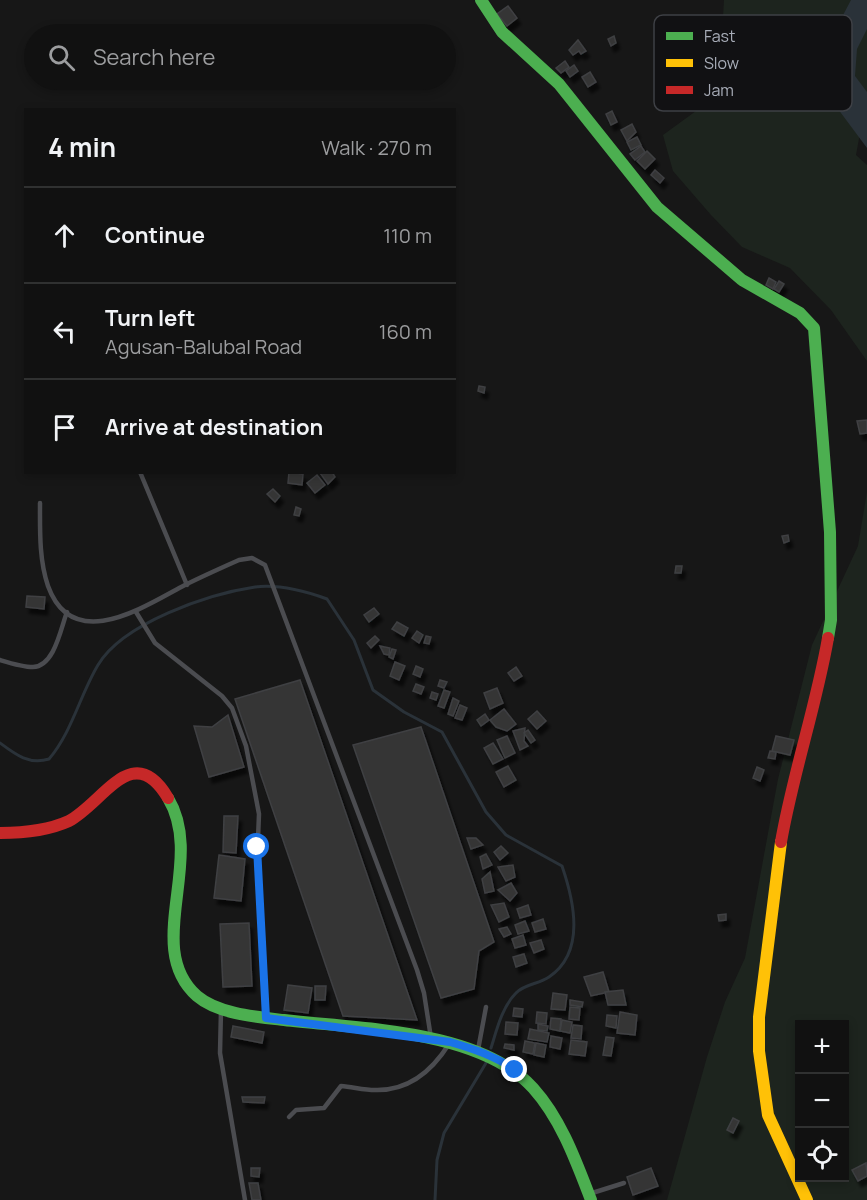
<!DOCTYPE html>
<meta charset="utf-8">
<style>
body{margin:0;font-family:Manrope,sans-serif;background:#1a1a1a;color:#f1f3f6}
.controls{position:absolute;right:18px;bottom:18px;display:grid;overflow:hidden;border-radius:0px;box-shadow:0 3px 9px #0003}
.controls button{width:54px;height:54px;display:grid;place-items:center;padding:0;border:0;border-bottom:2px solid #303131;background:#111;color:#f1f3f6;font:30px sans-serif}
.stop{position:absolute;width:18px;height:18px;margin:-14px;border:4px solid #1a73e8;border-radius:50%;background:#fff}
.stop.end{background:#1a73e8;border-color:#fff;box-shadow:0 2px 6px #0008}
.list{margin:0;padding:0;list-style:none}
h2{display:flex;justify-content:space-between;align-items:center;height:78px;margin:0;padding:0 24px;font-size:26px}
h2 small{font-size:20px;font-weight:400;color:#9c9d9f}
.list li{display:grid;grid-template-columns:39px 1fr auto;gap:18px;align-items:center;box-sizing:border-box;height:96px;padding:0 24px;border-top:2px solid #303131}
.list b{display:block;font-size:22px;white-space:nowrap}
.list p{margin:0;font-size:20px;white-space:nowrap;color:#9c9d9f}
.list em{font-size:20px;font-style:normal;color:#9c9d9f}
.icon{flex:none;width:33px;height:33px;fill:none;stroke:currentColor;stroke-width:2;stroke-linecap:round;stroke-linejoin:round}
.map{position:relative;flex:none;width:867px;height:1200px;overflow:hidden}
.search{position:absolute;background:#111;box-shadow:0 3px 9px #0003;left:24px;top:24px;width:432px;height:66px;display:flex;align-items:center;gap:15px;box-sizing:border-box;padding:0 21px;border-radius:33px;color:#9c9d9f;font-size:22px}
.panel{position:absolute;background:#111;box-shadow:0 3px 9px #0003;left:24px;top:108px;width:432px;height:366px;border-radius:0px}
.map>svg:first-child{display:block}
.green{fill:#1d241e;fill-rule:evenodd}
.water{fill:#2a3239}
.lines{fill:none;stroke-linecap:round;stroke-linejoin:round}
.stream{stroke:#2a3239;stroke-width:3}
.building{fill:#353536;stroke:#3f4043;stroke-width:1.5;filter:url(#shadow)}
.lane{stroke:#4b4c50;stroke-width:4.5}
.fast{stroke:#4caf50;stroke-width:12}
.slow{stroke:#ffc107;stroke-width:12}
.jam{stroke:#c62828;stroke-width:12}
.route{stroke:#1a73e8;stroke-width:8}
.key{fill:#111113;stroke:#3e4045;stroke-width:1.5}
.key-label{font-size:16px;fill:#a8adb8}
</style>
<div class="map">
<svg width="867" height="1200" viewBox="0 0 867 1200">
<defs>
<filter id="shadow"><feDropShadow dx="3.5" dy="6" stdDeviation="1.5" flood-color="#0009"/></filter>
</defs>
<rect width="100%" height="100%" fill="#171717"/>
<g class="green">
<polygon points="724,0 867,0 867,95 856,155 867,165 867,361 831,310 790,268 742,247 711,215 673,171 663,135 696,111 720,67"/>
<path d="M867 492V1200H667L707 1057 725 1002 745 958 778 779 812 645 858 546ZM800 1024H844V1178H800Z"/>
</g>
<polygon class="water" points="851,0 867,0 867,29 857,49 855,76 867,92 867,148 812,74"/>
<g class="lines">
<g class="stream">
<path d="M0 743C16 755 29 765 49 759 72 732 80 695 98 665 123 623 208 594 255 587 279 584 305 591 327 599L354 640 373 690 404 712 442 732 486 812 506 835 562 866C574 901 586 952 549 977 539 984 524 984 516 993 502 1007 497 1029 491 1048"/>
<polyline points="435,1200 437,1160 444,1133 486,1063"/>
</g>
</g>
<g class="building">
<polygon points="508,6 517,18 507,26 497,14"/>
<polygon points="614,36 616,43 611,46 608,39"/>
<polygon points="578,40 586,51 581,54 579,51 573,55 569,50"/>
<polygon points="565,61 569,67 561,73 556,68"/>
<polygon points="574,65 578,71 570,77 566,71"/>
<polygon points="590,72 596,82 588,87 582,77"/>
<polygon points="612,111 617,122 611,125 606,114"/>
<polygon points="632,124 636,132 627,141 621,130"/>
<polygon points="637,137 641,145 631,150 627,142"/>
<polygon points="641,146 645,152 635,160 630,154"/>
<polygon points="647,151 655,159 645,169 637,161"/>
<polygon points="655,170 664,178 660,183 651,175"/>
<polygon points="769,278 776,282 773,289 766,285"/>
<polygon points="779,281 784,284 779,292 774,289"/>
<polygon points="479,386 485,387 484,393 478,391"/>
<polygon points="867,420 867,433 860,434 857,421"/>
<polygon points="289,472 303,474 302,485 288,483"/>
<polygon points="332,472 335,477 328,484 320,473"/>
<polygon points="317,475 325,485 315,493 307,483"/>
<polygon points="273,489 280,496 275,502 267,494"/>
<polygon points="296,507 301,509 299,516 294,515"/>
<polygon points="788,535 789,541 784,543 782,536"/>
<polygon points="676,566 682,566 681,573 675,573"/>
<polygon points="27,596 45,597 44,609 26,607"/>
<polygon points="374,608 379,614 369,622 364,615"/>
<polygon points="397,622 408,628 404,636 392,629"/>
<polygon points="417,631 423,635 419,643 412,638"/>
<polygon points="375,636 379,640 371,648 367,643"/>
<polygon points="426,636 431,637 429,644 424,643"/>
<polygon points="380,646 390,648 389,655 384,654"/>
<polygon points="392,649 396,650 393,659 389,657"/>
<polygon points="395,662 405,666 399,680 390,676"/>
<polygon points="416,666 423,669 420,677 413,674"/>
<polygon points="516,667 522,676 514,681 508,673"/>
<polygon points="300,680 417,1020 343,1016 235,699"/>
<polygon points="440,680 447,682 444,688 438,686"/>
<polygon points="416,684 424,687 421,694 413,691"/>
<polygon points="497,688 503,703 490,709 484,693"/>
<polygon points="444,690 450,692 444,708 438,706"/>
<polygon points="432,692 438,694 436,700 430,698"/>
<polygon points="453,698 459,701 453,716 448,714"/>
<polygon points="460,705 467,708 462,720 455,718"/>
<polygon points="504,709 516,724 507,731 496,727 490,720"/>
<polygon points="537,711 546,721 537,729 528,719"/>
<polygon points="485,714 489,720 481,726 477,720"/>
<polygon points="228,715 244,767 209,777 194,726 212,727"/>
<polygon points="421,727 494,942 479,951 474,989 441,998 353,745"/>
<polygon points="525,728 524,741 528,746 520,750 513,731"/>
<polygon points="528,730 535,740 531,743 524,733"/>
<polygon points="507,736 515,753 505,758 497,740"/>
<polygon points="776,736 794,740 790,755 772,751"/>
<polygon points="493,743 503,759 493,764 484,748"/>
<polygon points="770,751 776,752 775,759 768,758"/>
<polygon points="508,766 516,780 504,787 496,772"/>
<polygon points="757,767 764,770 760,781 753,778"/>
<polygon points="224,816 238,816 236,853 223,852"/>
<polygon points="467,838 476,838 483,845 471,849"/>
<polygon points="501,846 508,853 500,860 494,852"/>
<polygon points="486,854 492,865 483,869 480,857"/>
<polygon points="219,855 245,859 241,901 214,898"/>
<polygon points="513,865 515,877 506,881 498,867"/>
<polygon points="490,872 494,891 485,893 482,879"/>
<polygon points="511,883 517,893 510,901 498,890"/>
<polygon points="504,903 509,917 499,922 491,905"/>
<polygon points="528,905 531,915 520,918 517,909"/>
<polygon points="726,914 726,920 719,921 718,915"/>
<polygon points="543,919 546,929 535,932 532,923"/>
<polygon points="525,921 529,931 518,934 515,925"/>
<polygon points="249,923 252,986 223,987 220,924"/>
<polygon points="507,927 511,934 504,937 499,929"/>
<polygon points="523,935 526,945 515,948 512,939"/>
<polygon points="541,940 544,949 534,953 530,943"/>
<polygon points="524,954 527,963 516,967 513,957"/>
<polygon points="603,972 609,992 591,996 584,977"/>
<polygon points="288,985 312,988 308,1013 284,1010"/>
<polygon points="315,986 326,986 325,1000 315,1000"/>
<polygon points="623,990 626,1005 608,1005 605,992"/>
<polygon points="553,993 567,995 565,1010 551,1009"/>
<polygon points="570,1000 583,1002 582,1007 570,1005"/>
<polygon points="570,1007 580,1008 579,1020 569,1019"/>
<polygon points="514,1008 523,1009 522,1017 513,1016"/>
<polygon points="537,1012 547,1013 546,1024 536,1023"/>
<polygon points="620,1012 637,1015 635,1035 617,1033"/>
<polygon points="607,1015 617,1016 616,1028 606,1026"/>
<polygon points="551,1018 561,1019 560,1031 550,1029"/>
<polygon points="562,1020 572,1022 570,1033 560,1031"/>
<polygon points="506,1022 518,1023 517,1035 505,1034"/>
<polygon points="538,1024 548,1026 547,1031 538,1030"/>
<polygon points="573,1025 582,1026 581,1039 571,1038"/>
<polygon points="233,1026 264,1032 262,1043 231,1037"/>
<polygon points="530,1029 549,1033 547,1042 528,1039"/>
<polygon points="551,1036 562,1038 560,1049 550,1047"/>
<polygon points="606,1037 614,1038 611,1056 603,1055"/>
<polygon points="571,1040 587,1042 585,1056 569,1054"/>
<polygon points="525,1041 535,1043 533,1054 523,1052"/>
<polygon points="536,1043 546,1045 544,1057 534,1055"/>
<polygon points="505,1044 514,1045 514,1050 504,1048"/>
<polygon points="242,1097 265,1097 264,1103 243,1102"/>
<polygon points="733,1118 739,1121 733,1133 727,1130"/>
<polygon points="866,1163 867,1176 858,1181 852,1170"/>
<polygon points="251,1168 260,1168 259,1177 251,1176"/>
<polygon points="651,1168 658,1186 633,1195 627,1177"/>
<polygon points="249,1183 258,1183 261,1200 252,1200"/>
</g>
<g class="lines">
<g class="lane">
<polyline points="140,472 187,585"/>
<path d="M40 503C40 530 39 560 48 586 73 655 145 606 185 585 203 576 221 568 239 560L252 558 265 565 417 970 424 993 431 1038"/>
<polyline points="136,612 155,643 222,696 232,708 246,746 259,814 257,864 265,1015"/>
<path d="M0 660C10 663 23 667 33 667 55 666 61 627 67 612"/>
<polyline points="221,1010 220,1053 245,1200"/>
<polyline points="478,1050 486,1007"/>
<path d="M289 1117 296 1110 324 1108 341 1086C353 1087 364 1090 375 1090 408 1091 432 1071 449 1044"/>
<polyline points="589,1194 624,1183"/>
</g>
<g class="fast">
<polyline points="481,0 502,32 559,84 657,207 742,280 800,313 814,328 830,532 831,620 828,638"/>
<path d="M168 798C206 861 142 947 197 996 218 1014 257 1017 284 1020 359 1029 479 1029 533 1088 561 1119 576 1161 591 1200"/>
</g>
<polyline class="slow" points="781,842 759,1017 759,1051 768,1115 807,1200"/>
<g class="jam">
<path d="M0 833C23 833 47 831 69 821 104 802 133 739 168 798"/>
<path d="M781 842C793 773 816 707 828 638"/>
</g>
</g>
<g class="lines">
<path class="route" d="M257 847 266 1018 450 1042C474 1049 495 1056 515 1070"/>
</g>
<rect x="654" y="15" width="198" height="96" rx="9" class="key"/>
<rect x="666" y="32" width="27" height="8" fill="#4caf50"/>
<rect x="666" y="59" width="27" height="8" fill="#ffc107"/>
<rect x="666" y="86" width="27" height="8" fill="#c62828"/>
<g class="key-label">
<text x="704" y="42">Fast</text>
<text x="704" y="69">Slow</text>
<text x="704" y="96">Jam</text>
</g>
</svg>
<div class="controls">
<button>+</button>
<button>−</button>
<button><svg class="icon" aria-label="locate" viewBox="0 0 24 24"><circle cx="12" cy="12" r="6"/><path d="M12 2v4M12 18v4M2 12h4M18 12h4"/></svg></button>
</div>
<div class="stop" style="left:257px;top:847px"></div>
<div class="stop end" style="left:515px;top:1070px"></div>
<div class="search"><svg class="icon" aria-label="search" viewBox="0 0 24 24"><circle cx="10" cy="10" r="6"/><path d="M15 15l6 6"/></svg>Search here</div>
<section class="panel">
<h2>4 min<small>Walk · 270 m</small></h2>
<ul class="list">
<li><svg class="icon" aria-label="ahead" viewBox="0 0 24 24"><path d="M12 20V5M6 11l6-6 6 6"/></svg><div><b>Continue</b></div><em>110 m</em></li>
<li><svg class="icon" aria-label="left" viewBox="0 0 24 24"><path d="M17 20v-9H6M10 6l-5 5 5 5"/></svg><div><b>Turn left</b><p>Agusan-Balubal Road</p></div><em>160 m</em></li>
<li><svg class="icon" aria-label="arrive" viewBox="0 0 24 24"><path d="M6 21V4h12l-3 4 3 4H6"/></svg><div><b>Arrive at destination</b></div></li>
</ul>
</section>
</div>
